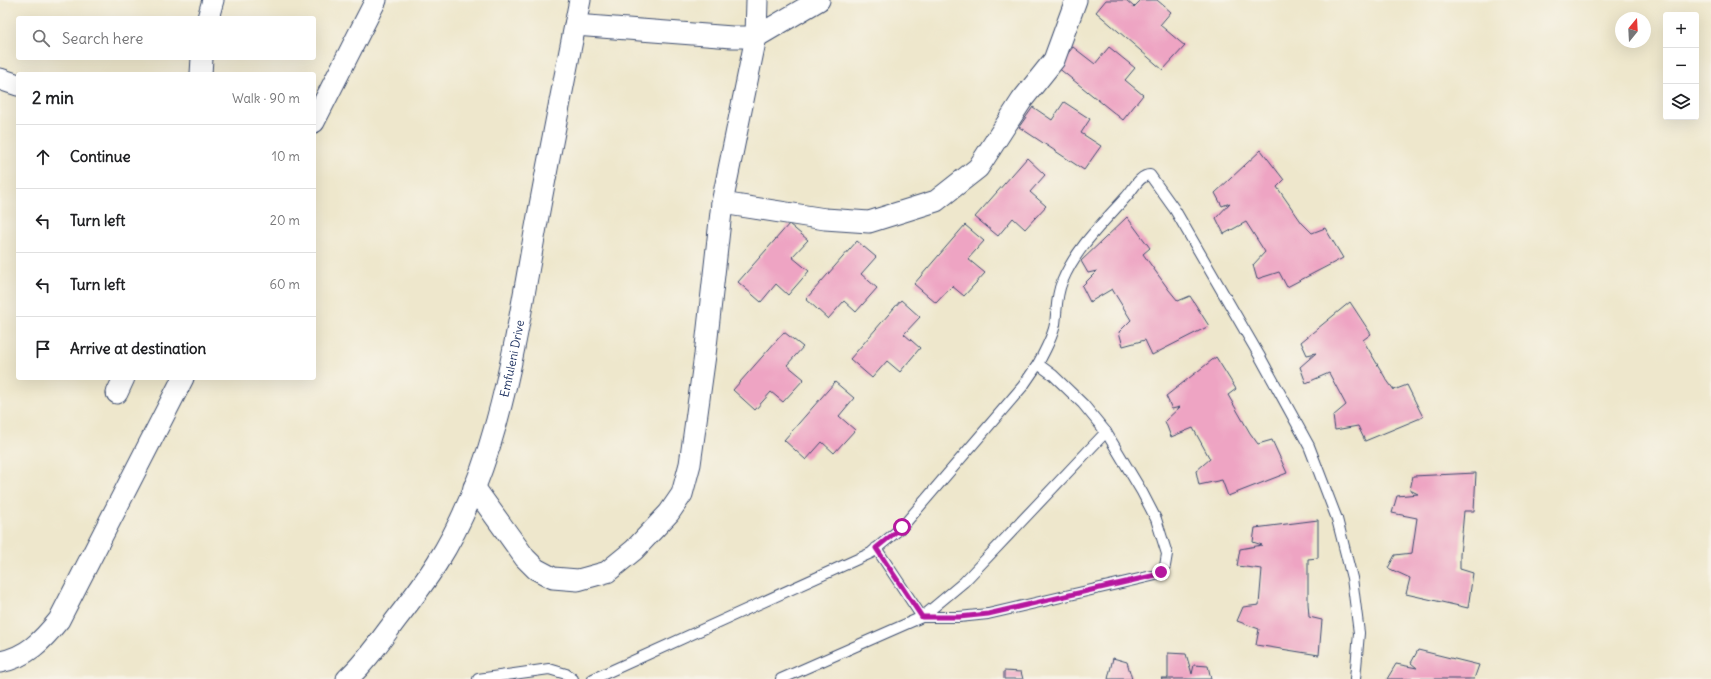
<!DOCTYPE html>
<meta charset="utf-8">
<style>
body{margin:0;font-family:Delius,sans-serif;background:#f6f6f6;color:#202124}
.controls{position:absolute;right:12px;top:12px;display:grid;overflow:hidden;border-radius:4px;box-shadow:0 4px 16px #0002}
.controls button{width:36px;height:36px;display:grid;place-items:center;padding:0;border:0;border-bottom:1px solid #e0e0e0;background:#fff;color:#202124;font:20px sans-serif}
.compass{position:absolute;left:1615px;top:12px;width:36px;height:36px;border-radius:50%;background:#fff;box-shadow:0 4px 16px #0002;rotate:18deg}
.stop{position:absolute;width:12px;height:12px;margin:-9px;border:3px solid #b5179e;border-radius:50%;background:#fff}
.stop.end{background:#b5179e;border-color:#fff;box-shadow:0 1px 4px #0008}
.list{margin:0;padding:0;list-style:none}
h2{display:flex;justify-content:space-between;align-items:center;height:52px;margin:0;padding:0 16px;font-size:17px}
h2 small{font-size:13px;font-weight:400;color:#757577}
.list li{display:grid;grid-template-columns:26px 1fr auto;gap:12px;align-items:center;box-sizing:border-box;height:64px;padding:0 16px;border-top:1px solid #e0e0e0}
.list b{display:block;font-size:15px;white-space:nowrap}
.list em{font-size:13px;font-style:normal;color:#757577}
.icon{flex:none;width:22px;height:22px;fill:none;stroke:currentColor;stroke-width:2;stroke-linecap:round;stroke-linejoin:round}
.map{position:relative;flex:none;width:1711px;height:679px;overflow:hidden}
.search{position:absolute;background:#fff;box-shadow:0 4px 16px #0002;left:16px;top:16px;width:300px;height:44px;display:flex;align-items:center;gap:10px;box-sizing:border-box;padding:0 14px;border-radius:4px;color:#757577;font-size:15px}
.panel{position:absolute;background:#fff;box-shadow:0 4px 16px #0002;left:16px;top:72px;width:300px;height:308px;border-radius:4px}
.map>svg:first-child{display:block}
.building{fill:#eea4c3}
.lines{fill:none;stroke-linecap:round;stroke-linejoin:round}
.service-casing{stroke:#3b4b6e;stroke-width:12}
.minor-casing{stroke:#3b4b6e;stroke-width:23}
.service{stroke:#fff;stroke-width:10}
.minor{stroke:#fff;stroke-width:21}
.route{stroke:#b5179e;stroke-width:5}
.labels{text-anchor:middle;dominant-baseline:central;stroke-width:3;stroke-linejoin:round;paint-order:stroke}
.street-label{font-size:12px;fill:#1b2f5e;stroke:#f7f3e8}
</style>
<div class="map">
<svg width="1711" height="679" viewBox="0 0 1711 679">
<rect width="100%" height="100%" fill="#f7f3e8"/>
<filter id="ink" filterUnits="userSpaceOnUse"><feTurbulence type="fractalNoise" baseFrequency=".025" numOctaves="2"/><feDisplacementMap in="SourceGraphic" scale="8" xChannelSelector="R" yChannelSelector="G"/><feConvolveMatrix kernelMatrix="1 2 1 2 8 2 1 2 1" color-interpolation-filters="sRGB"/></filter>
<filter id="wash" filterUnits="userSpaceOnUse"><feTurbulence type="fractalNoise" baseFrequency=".012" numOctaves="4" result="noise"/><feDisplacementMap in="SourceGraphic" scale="16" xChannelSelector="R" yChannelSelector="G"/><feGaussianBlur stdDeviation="0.9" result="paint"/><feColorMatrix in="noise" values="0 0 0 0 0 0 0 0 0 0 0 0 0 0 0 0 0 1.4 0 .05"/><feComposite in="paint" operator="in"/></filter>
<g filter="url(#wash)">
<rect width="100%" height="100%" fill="#eee7cc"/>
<g id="blocks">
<g class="building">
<polygon points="1106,0 1126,0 1134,7 1141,0 1157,0 1171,12 1160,25 1185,46 1163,70 1096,12"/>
<polygon points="1073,47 1095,64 1109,47 1135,68 1125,80 1143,95 1123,120 1057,67"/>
<polygon points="1064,102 1090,119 1081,133 1101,146 1084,170 1019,127 1033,107 1052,120"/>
<polygon points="1261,150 1284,180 1277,187 1302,223 1312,233 1325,228 1343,258 1287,287 1279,272 1257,279 1253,265 1265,252 1246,222 1224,234 1216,218 1230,203 1222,206 1215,193"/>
<polygon points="1027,158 1045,175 1030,192 1046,206 1025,229 1013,218 998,236 975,217"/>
<polygon points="1127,217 1150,248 1143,254 1169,290 1178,301 1190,296 1209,326 1152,355 1145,340 1123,346 1119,332 1131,320 1112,289 1090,302 1082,286 1097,271 1088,273 1081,261"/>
<polygon points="789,224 808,240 792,257 809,271 788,295 776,284 761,302 738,282"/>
<polygon points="965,225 984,241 968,259 985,273 964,296 952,286 936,303 914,284"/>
<polygon points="857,241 876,257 861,274 877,288 856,312 844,301 828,319 806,299"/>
<polygon points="901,300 920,317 904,334 920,348 900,372 887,361 872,378 850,359"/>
<polygon points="1350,302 1371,334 1363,340 1386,379 1394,390 1407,385 1423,417 1365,441 1358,426 1335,430 1333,416 1346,405 1329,373 1306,383 1300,367 1316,353 1307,355 1301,342"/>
<polygon points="784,332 803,347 787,365 804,379 783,402 771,392 755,410 733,390"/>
<polygon points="1216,357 1236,389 1228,395 1250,433 1258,444 1272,440 1287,473 1228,496 1222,480 1199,485 1196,471 1210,459 1193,428 1171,437 1165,421 1180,407 1172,409 1166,396"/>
<polygon points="835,382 854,398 839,416 855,430 834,453 822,442 806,460 784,440"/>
<polygon points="1476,473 1474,511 1464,511 1460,555 1460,569 1473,573 1468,608 1406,594 1410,578 1388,568 1395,555 1412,553 1417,518 1392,513 1397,496 1418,494 1410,490 1413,476"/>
<polygon points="1318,520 1318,558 1308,559 1308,603 1309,617 1322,620 1319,655 1256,645 1259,629 1237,621 1243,607 1259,605 1262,569 1237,566 1240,549 1262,545 1253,542 1255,528"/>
<polygon points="1418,650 1479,665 1474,679 1387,679 1396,664 1417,668 1411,663"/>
<polygon points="1168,653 1186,654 1192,674 1194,665 1208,666 1211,679 1162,679 1161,678 1168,678"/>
<polygon points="1113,658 1127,662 1132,679 1108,679"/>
<polygon points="1004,671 1021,672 1023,679 1004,679"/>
</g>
</g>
</g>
<g filter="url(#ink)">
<use href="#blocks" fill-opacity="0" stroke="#3b4b6e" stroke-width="1"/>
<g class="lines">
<g class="service-casing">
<g id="service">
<path d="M1038 364C1044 352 1053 337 1055 324 1057 310 1056 296 1062 282 1076 248 1102 224 1126 197 1133 190 1139 175 1150 175L1175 210 1259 355 1309 446 1337 519 1352 578 1359 633 1355 679"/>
<polyline points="478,679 549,669 566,674 573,679"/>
<path d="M593 679 871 553C881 544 892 536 902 527L1023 386 1038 364 1053 375 1083 404 1106 432 1142 492 1156 519 1167 554 1165 566 1161 572 1156 575 988 614 959 617H922L876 548"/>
<polyline points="781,679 922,617 964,582 1106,432"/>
</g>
</g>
<g class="minor-casing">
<g id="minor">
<polyline points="208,18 213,0"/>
<polyline points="575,25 732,37 756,37 819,0"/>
<polyline points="201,74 202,58"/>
<polyline points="0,79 18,85"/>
<polyline points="314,122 376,0"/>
<polyline points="722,203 825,219 869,222 936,201 978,168 1022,100 1054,60 1076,0"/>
<polyline points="117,393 124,378"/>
<polyline points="474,487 525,558 536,569 553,578 578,580 607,572 634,550 669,513 682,494 690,464 705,355 722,203 756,37 757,0"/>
<path d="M0 662C27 657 42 641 59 620L183 378"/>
<path id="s1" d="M347 679C367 661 382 638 398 617 412 599 425 582 437 563 500 463 515 341 536 227 550 151 565 76 580 0"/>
</g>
</g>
<use href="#service" class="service"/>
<use href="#minor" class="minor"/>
</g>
</g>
<g class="lines" filter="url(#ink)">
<polyline class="route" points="902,527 876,548 922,617 959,617 988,614 1156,575 1161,572"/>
</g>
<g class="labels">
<g class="street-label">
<text stroke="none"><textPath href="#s1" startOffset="366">Emfuleni Drive</textPath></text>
</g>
</g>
</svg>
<div class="controls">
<button>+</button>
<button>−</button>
<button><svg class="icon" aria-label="layers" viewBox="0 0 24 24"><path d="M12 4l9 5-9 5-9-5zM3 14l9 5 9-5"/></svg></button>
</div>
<svg class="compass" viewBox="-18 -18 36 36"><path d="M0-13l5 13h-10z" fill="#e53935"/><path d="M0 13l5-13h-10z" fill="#757577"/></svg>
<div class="stop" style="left:902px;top:527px"></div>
<div class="stop end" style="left:1161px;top:572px"></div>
<div class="search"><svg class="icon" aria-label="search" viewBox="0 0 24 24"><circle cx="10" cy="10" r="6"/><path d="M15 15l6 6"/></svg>Search here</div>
<section class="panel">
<h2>2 min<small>Walk · 90 m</small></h2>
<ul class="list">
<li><svg class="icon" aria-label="ahead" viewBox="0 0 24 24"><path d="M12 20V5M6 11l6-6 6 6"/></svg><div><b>Continue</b></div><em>10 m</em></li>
<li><svg class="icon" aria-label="left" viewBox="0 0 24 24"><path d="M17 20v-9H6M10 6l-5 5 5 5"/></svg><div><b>Turn left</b></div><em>20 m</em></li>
<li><svg class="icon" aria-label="left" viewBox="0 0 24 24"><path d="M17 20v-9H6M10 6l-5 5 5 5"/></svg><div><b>Turn left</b></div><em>60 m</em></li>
<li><svg class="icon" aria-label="arrive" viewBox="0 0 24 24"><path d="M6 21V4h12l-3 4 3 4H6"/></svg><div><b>Arrive at destination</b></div></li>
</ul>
</section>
</div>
